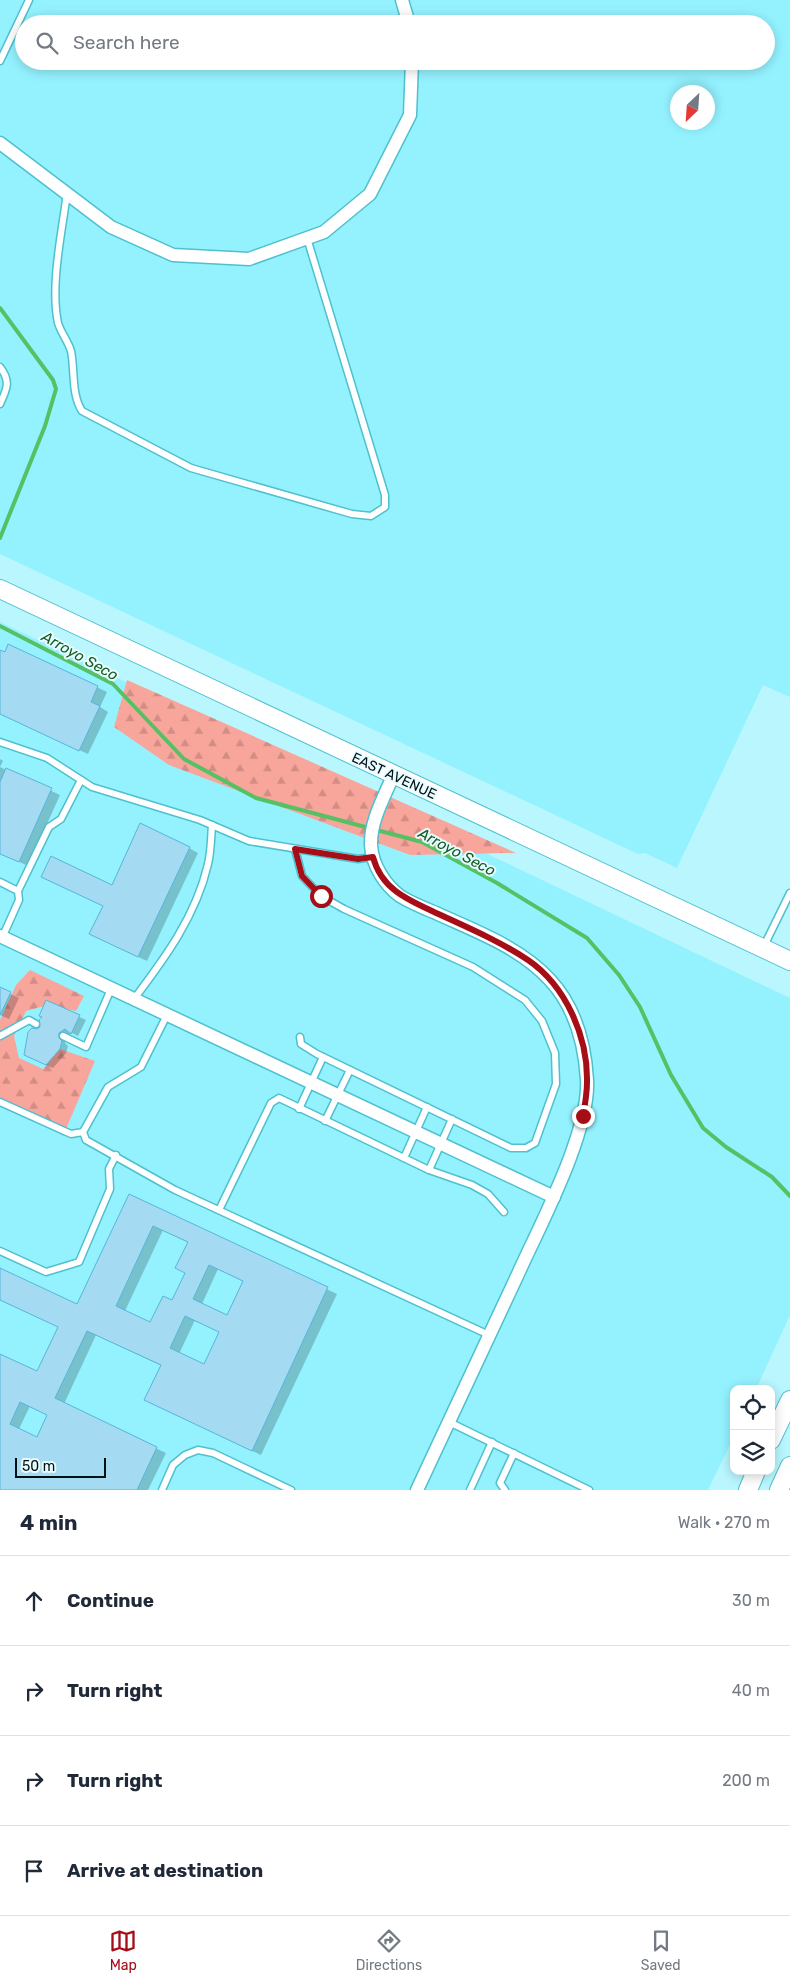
<!DOCTYPE html>
<meta charset="utf-8">
<style>
body{margin:0;font-family:Rubik,sans-serif;background:#f2f2f3;color:#1f2937}
.controls{position:absolute;right:15px;bottom:15px;display:grid;overflow:hidden;border-radius:10px;box-shadow:0 2px 12px #0003}
.controls button{width:45px;height:45px;display:grid;place-items:center;padding:0;border:0;border-bottom:1px solid #e0e1e3;background:#fff;color:#1f2937;font:25px sans-serif}
.compass{position:absolute;left:670px;top:85px;width:45px;height:45px;border-radius:50%;background:#fff;box-shadow:0 2px 12px #0003;rotate:205deg}
.scale{position:absolute;left:15px;bottom:12px;width:91px;box-sizing:border-box;padding-left:5px;border:2px solid #001114;border-top:0;font-size:14px;line-height:18px;white-space:nowrap;color:#001114;-webkit-text-stroke:4px #e8fbfe;paint-order:stroke}
.stop{position:absolute;width:15px;height:15px;margin:-11px;border:4px solid #a50e17;border-radius:50%;background:#fff}
.stop.end{background:#a50e17;border-color:#fff;box-shadow:0 1px 5px #0008}
.list{margin:0;padding:0;list-style:none}
h2{display:flex;justify-content:space-between;align-items:center;height:65px;margin:0;padding:0 20px;font-size:21px}
h2 small{font-size:16px;font-weight:400;color:#747a83}
.list li{display:grid;grid-template-columns:32px 1fr auto;gap:15px;align-items:center;box-sizing:border-box;height:90px;padding:0 20px;border-top:1px solid #e0e1e3}
.list b{display:block;font-size:19px;white-space:nowrap}
.list em{font-size:16px;font-style:normal;color:#747a83}
.icon{flex:none;width:28px;height:28px;fill:none;stroke:currentColor;stroke-width:2;stroke-linecap:round;stroke-linejoin:round}
.map{position:relative;flex:none;width:790px;height:1490px;overflow:hidden}
.search{position:absolute;background:#fff;box-shadow:0 2px 12px #0003;left:15px;right:15px;top:15px;height:55px;display:flex;align-items:center;gap:12px;box-sizing:border-box;padding:0 18px;border-radius:28px;color:#747a83;font-size:19px}
.sheet{height:425px;background:#fff}
nav{display:flex;justify-content:space-around;align-items:center;box-sizing:border-box;height:70px;border-top:1px solid #e0e1e3;background:#fff;font-size:14px;color:#747a83}
nav a{display:grid;justify-items:center;gap:2px}
nav .on{color:#a50e17}
.map>svg:first-child{display:block}
.built{fill:#94f2ff;fill-rule:evenodd}
.forest{fill:url(#forest-firs)}
.shadow{fill:#0003;fill-rule:evenodd}
.lines{fill:none;stroke-linecap:round;stroke-linejoin:round}
.stream{stroke:#55c064;stroke-width:4}
.building{fill:#a4daf2;stroke:#57b5da;fill-rule:evenodd}
.lane-casing{stroke:#4ec0ce;stroke-width:9}
.street-casing{stroke:#4ec0ce;stroke-width:15}
.secondary-casing{stroke:#4ec0ce;stroke-width:20}
.lane{stroke:#fff;stroke-width:6}
.street{stroke:#fff;stroke-width:12}
.secondary{stroke:#fff;stroke-width:18}
.route{stroke:#a50e17;stroke-width:6}
.labels{text-anchor:middle;dominant-baseline:central;stroke-width:4;stroke-linejoin:round;paint-order:stroke}
.street-label{font-size:14px;fill:#001114;stroke:#e8fbfe}
.water-label{font-size:15px;font-style:italic;fill:#105c21;stroke:#e8fbfe}
</style>
<div class="map">
<svg width="790" height="1490" viewBox="0 0 790 1490">
<defs>
<pattern id="forest-firs" width="22" height="20" patternUnits="userSpaceOnUse" patternTransform="scale(1.25)"><rect width="22" height="20" fill="#f8a59b"/><path d="M5 1l3.5 6h-7zM16 11l3.5 6h-7z" fill="#d38d85"/></pattern>
</defs>
<rect width="100%" height="100%" fill="#b9f6fe"/>
<g class="built">
<path d="M0 0H790V697L763 685 677 868 645 853 638 854 0 554ZM24 24H766V61H24ZM678 92H708V122H678Z"/>
<polygon points="0,622 790,998 790,1315 756,1389 734,1389 734,1436 708,1490 0,1490"/>
</g>
<g class="forest">
<polygon points="127,680 516,853 410,855 169,765 114,727"/>
<polygon points="30,970 84,996 76,1011 48,1005 26,1011 14,1036 19,1058 43,1069 60,1049 95,1061 63,1136 38,1118 0,1100 0,1020 16,985"/>
</g>
<g class="shadow">
<polygon points="9,645 107,692 100,707 108,712 88,754 0,713 0,651 5,653"/>
<polygon points="0,759 3,761 0,767 60,795 28,866 0,853 2,781 0,780"/>
<polygon points="189,848 198,853 147,961 100,939 112,886"/>
<polygon points="0,989 19,998 9,1019 0,1015"/>
<polygon points="47,1002 86,1020 78,1036 72,1033 65,1037 65,1043 68,1046 66,1053 53,1068 32,1058 37,1030 41,1028"/>
<path d="M129 1195 337 1294 261 1455 155 1405 162 1366 96 1335 64 1404 166 1453 148 1490H0V1355L38 1373 59 1327 0 1300V1269L77 1306ZM163 1230 189 1243 186 1273 172 1302 151 1324 125 1311ZM218 1269 244 1282 228 1316 202 1304ZM195 1320 220 1332 205 1366 179 1354ZM30 1406 48 1415 38 1438 19 1429Z"/>
</g>
<g class="lines">
<g class="stream">
<polyline points="0,308 53,380 56,389 45,426 0,538"/>
<polyline points="0,626 113,684 184,759 256,798 422,842 497,883 587,938 619,975 640,1007 671,1075 703,1128 726,1147 772,1177 790,1196"/>
</g>
</g>
<g class="building">
<polygon points="8,644 98,686 91,702 100,706 79,751 0,714 0,650 5,652"/>
<polygon points="6,768 52,788 19,862 0,854 0,782"/>
<polygon points="140,823 190,847 138,957 89,934 103,906 41,877 51,856 112,885"/>
<polygon points="0,987 11,992 0,1015"/>
<polygon points="46,1000 80,1015 71,1034 65,1029 59,1033 59,1038 62,1041 60,1049 46,1065 24,1055 28,1032 32,1028 37,1029 40,1027 39,1020 42,1017 39,1016"/>
<path d="M129 1194 328 1287 252 1451 144 1400 161 1365 87 1331 55 1398 157 1447 137 1490H0V1354L37 1371 58 1327 0 1300V1268L77 1304ZM153 1226 188 1242 175 1268 185 1273 172 1300 163 1296 150 1322 116 1306ZM209 1265 243 1281 227 1315 193 1299ZM185 1316 219 1332 204 1364 170 1348ZM20 1402 47 1415 37 1437 10 1424Z"/>
</g>
<g class="lines">
<g class="lane-casing">
<g id="lane">
<polyline points="0,61 29,0"/>
<path d="M67 193C62 232 50 285 58 323 61 333 68 341 71 351 75 370 71 394 82 411L191 468 352 514 371 516 385 507V495L307 238"/>
<path d="M0 367C11 381 7 389 0 404"/>
<polyline points="0,742 47,758 92,787 200,820 249,841 358,859 373,857"/>
<polyline points="295,849 302,876 321,896 344,909 473,967 525,1000 542,1021 555,1053 556,1084 535,1143 526,1148 511,1148 317,1054 301,1044 300,1037"/>
<polyline points="0,882 18,891"/>
<polyline points="2,938 19,900 18,891 49,827 61,819 81,780"/>
<polyline points="763,948 790,893"/>
<path d="M134 999C165 958 196 916 208 864 211 852 211 838 212 825"/>
<polyline points="167,1015 141,1067 108,1087 83,1132 86,1140 175,1190 489,1335"/>
<polyline points="0,1036 29,1020 36,1024"/>
<polyline points="63,1036 86,1047 111,989"/>
<polyline points="0,1102 71,1134 83,1132"/>
<polyline points="299,1109 323,1057"/>
<polyline points="325,1121 350,1070"/>
<polyline points="404,1158 427,1107"/>
<polyline points="429,1170 452,1119"/>
<polyline points="219,1210 271,1103 279,1098 429,1170 472,1185 488,1194 504,1212"/>
<polyline points="0,1251 46,1272 79,1262 110,1189 109,1169 116,1155"/>
<polyline points="449,1422 589,1490"/>
<polyline points="162,1490 173,1465 185,1455 198,1450 213,1453 291,1490"/>
<polyline points="470,1490 492,1442"/>
<polyline points="505,1490 500,1483 514,1453"/>
</g>
</g>
<g class="street-casing">
<g id="street">
<polyline points="402,0 409,24"/>
<polyline points="0,143 111,227 173,255 249,259 324,232 370,194 410,115 412,61"/>
<path d="M393 776C384 797 370 822 371 845 372 865 385 885 400 896 411 903 424 908 436 913 475 931 520 947 550 980 575 1007 585 1045 587 1080 590 1132 540 1225 518 1274 484 1346 451 1418 417 1490"/>
<polyline points="0,936 554,1197"/>
</g>
</g>
<g class="secondary-casing">
<g id="secondary">
<polyline points="0,589 790,961"/>
<polyline points="771,1440 790,1400"/>
<polyline points="748,1490 756,1471"/>
<polyline points="779,1490 790,1466"/>
</g>
</g>
<use href="#lane" class="lane"/>
<use href="#street" class="street"/>
<use href="#secondary" class="secondary"/>
</g>
<g class="lines">
<path class="route" d="M321 896 302 876 295 849 358 859 373 857C381 888 406 899 432 911 464 926 498 940 528 960 566 986 588 1037 587 1082 587 1093 585 1105 583 1116"/>
</g>
<g class="labels">
<g class="street-label">
<text transform="translate(394 776) rotate(25)">EAST AVENUE</text>
</g>
<g class="water-label">
<text transform="translate(80 656) rotate(29)">Arroyo Seco</text>
<text transform="translate(457 852) rotate(28)">Arroyo Seco</text>
</g>
</g>
</svg>
<div class="controls">
<button><svg class="icon" aria-label="locate" viewBox="0 0 24 24"><circle cx="12" cy="12" r="6"/><path d="M12 2v4M12 18v4M2 12h4M18 12h4"/></svg></button>
<button><svg class="icon" aria-label="layers" viewBox="0 0 24 24"><path d="M12 4l9 5-9 5-9-5zM3 14l9 5 9-5"/></svg></button>
</div>
<svg class="compass" viewBox="-18 -18 36 36"><path d="M0-13l5 13h-10z" fill="#e53935"/><path d="M0 13l5-13h-10z" fill="#747a83"/></svg>
<div class="scale">50 m</div>
<div class="stop" style="left:321px;top:896px"></div>
<div class="stop end" style="left:583px;top:1116px"></div>
<div class="search"><svg class="icon" aria-label="search" viewBox="0 0 24 24"><circle cx="10" cy="10" r="6"/><path d="M15 15l6 6"/></svg>Search here</div>
</div>
<section class="sheet">
<h2>4 min<small>Walk · 270 m</small></h2>
<ul class="list">
<li><svg class="icon" aria-label="ahead" viewBox="0 0 24 24"><path d="M12 20V5M6 11l6-6 6 6"/></svg><div><b>Continue</b></div><em>30 m</em></li>
<li><svg class="icon" aria-label="right" viewBox="0 0 24 24"><path d="M7 20v-9h11M14 6l5 5-5 5"/></svg><div><b>Turn right</b></div><em>40 m</em></li>
<li><svg class="icon" aria-label="right" viewBox="0 0 24 24"><path d="M7 20v-9h11M14 6l5 5-5 5"/></svg><div><b>Turn right</b></div><em>200 m</em></li>
<li><svg class="icon" aria-label="arrive" viewBox="0 0 24 24"><path d="M6 21V4h12l-3 4 3 4H6"/></svg><div><b>Arrive at destination</b></div></li>
</ul>
</section>
<nav>
<a class="on"><svg class="icon" aria-label="map" viewBox="0 0 24 24"><path d="M3 6l6-2 6 2 6-2v14l-6 2-6-2-6 2zM9 4v14M15 6v14"/></svg>Map</a>
<a><svg class="icon" aria-label="directions" viewBox="0 0 24 24"><path d="M12 3l9 9-9 9-9-9zM9 14v-3h6M13 9l2 2-2 2"/></svg>Directions</a>
<a><svg class="icon" aria-label="saved" viewBox="0 0 24 24"><path d="M7 4h10v16l-5-4-5 4z"/></svg>Saved</a>
</nav>
